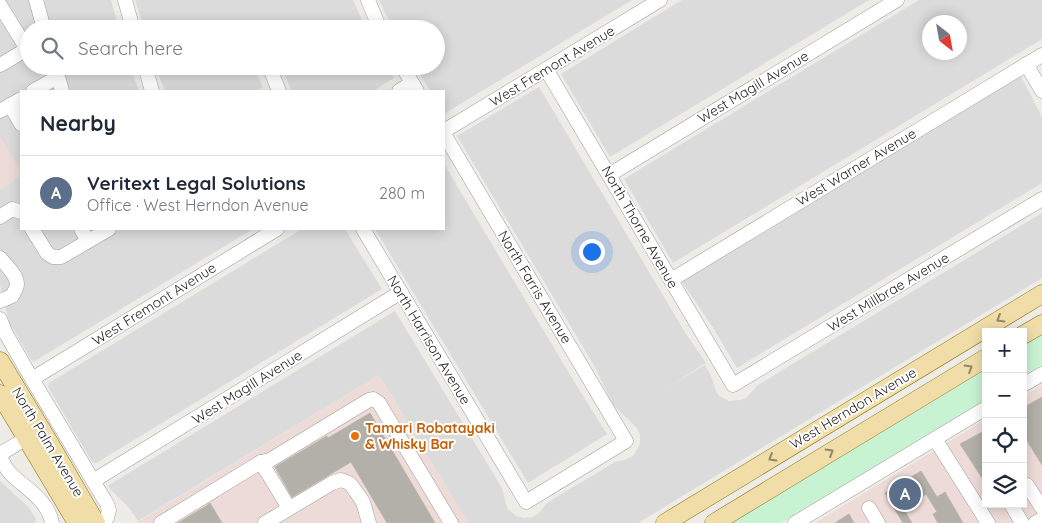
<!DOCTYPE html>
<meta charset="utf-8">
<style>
body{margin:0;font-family:Quicksand,sans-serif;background:#f6f6f7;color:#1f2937}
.controls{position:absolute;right:15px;bottom:15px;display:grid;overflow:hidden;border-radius:0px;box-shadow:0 2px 12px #0003}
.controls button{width:45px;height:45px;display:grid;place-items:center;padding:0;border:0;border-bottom:1px solid #e0e1e3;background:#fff;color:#1f2937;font:25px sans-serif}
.compass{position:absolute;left:922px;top:15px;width:45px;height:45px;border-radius:50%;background:#fff;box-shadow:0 2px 12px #0003;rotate:149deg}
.you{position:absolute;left:591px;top:251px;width:18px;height:18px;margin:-12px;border:4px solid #fff;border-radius:50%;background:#1a73e8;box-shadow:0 0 0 8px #1a73e833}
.badge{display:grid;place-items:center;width:32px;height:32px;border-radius:50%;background:#b45309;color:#fff;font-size:16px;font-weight:700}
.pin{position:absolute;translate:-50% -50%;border:2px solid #fff;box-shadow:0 1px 5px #0006}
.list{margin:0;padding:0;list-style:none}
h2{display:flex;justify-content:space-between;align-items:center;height:65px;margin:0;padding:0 20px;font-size:21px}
h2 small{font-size:16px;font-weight:400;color:#747a83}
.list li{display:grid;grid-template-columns:32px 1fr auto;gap:15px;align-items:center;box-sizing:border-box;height:75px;padding:0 20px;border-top:1px solid #e0e1e3}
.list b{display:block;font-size:19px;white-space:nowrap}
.list p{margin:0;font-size:16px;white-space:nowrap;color:#747a83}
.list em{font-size:16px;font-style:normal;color:#747a83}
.icon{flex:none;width:28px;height:28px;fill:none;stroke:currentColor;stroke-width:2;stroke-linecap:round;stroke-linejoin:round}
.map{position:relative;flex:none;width:1042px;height:523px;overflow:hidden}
.search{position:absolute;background:#fff;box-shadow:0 2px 12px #0003;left:20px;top:20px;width:425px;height:55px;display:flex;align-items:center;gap:12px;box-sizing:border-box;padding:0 18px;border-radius:28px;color:#747a83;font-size:19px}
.panel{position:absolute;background:#fff;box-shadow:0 2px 12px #0003;left:20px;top:90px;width:425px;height:140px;border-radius:0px}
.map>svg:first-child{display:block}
.residential{fill:#dcdbdb;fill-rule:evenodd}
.commercial{fill:#eddbd7}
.park{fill:#c8f3d2}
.building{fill:#b3afa9;stroke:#beb6aa}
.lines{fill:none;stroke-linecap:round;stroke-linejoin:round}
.minor-casing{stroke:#9f9f9f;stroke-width:15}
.major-casing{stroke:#867312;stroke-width:19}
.minor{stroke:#fff;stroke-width:14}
.major{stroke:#f0dda8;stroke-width:18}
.oneway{stroke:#92876a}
.food-dot{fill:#e8710a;stroke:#fff;stroke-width:2}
.labels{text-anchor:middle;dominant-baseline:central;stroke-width:4;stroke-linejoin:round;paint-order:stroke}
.street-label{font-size:14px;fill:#1e1e1e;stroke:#fff}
.food-label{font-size:14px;font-weight:bold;fill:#c56008;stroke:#fff;text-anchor:start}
</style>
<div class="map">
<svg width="1042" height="523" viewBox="0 0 1042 523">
<rect width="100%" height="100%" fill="#eeece6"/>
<g class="residential">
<polygon points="0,0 111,0 119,29 29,29 29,66 130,66 139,91 21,91 21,172 0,137"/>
<polygon points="135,0 353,0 366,29 275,29 266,22 247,29 144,29"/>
<polygon points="379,0 632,0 444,114 444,91 430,91 415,66 436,66 436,29 393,29"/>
<polygon points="682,0 869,0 610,157 561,74"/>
<path d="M919 0H1042V39L673 263 624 179ZM930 22H960V52H930Z"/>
<polygon points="155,66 253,66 263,87 257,91 165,91"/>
<polygon points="280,66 387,66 394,78 373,91 292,91"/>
<polygon points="1021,76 1042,117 1042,183 737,368 712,326 682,282"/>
<polygon points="539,87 686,334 706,363 663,390 705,365 711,376 716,391 719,396 729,401 740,400 746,398 758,385 1042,213 1042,278 638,523 468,523 379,375 138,521 130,509 109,488 109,485 395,311 502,488 506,504 508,509 516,516 524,518 533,517 539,513 546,504 553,499 602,470 615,462 624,460 633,456 639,447 640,442 640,436 638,430 634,425 613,405 595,367 457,136"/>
<polygon points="444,164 575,383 607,434 528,483 375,229 444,229"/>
<polygon points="21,176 21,229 253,229 35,361 31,360 9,322 0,285 0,189"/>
<polygon points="302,229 345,229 382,289 96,463 92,462 48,387 49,383"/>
<polygon points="0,481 28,507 36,519 35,523 0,523"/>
</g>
<g class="commercial">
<polygon points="0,137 21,172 21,176 0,189"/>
<polygon points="379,375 468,523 136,523"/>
<polygon points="1042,385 1042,523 815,523 986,419 986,504 1023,504 1023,397"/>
</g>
<g class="park">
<polygon points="1042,335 1042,365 1023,376 1023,346"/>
<polygon points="986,369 986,399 781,523 732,523"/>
</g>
<g class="building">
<polygon points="1042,397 1042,465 1023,434 1023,408"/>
<polygon points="370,413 435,523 387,523 351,462 292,497 275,467 327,436 328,438"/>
<polygon points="986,430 986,484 960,444"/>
<polygon points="921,471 937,497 945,492 963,523 938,523 933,514 937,512 926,494 903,508 912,523 903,523 885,493"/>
<polygon points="210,503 222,523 178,523 206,506"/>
<polygon points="849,514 854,523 835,523"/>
</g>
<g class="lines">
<g class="minor-casing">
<g id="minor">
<polyline points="36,0 44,29"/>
<polyline points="125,0 133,29"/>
<polyline points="368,0 380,29"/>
<polyline points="0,5 27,49"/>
<polyline points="1026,64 1042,91"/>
<polyline points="0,65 29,48"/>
<polyline points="55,66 62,91"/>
<polyline points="145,66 152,91"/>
<polyline points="269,66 279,91"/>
<polyline points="402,66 417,91"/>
<polyline points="546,69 733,385 1042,199"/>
<polyline points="33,91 58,77"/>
<polyline points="399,91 412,83"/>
<polyline points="10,105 21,124"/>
<polyline points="0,111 21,99"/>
<polyline points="444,131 660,0"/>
<polyline points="609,175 897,0"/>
<polyline points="0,217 12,209 21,212"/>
<polyline points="32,229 47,253 53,257 61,257 109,229"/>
<polyline points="81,229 88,241"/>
<polyline points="363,229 526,502 626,441 444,134"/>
<path d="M0 258C6 265 17 275 17 284 17 288 14 292 12 296L0 301"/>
<polyline points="671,280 1042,55"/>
<polyline points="0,319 6,334 32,379 107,504 109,510 107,518 99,523"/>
<polyline points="32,379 277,229"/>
<polyline points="1023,385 1042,374"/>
<polyline points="935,439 988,523"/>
<polyline points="0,454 27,438"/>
<path d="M0 457C3 462 6 469 11 474 26 489 48 500 52 523"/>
<polyline points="261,462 289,508"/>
<polyline points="93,481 401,292"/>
<polyline points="1023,484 1027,485 1042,508"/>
<polyline points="1011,504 1022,523"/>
<polyline points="869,508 878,523"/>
<polyline points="161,523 261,462 270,460 369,400 373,399 379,403 451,523"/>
<polyline points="265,523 332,483 341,480 349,483 352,486 363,502 369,523"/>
<polyline points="795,523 986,408"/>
<polyline points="1035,523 1042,519"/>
</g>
</g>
<g class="major-casing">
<g id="major">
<polyline points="1023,335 1042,324"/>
<polyline points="0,361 47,439 96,523"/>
<polyline points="0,394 77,523"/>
<polyline points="665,523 1042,294"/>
<polyline points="714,523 986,358"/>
</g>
</g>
<use href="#minor" class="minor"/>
<use href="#major" class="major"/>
</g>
<defs><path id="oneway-chevron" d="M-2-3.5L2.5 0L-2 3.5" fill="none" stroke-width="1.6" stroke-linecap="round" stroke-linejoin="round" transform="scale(1.25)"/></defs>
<g class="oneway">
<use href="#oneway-chevron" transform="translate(1000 319) rotate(149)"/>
<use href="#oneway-chevron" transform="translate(969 368) rotate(-31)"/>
<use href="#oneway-chevron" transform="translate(830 452) rotate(-31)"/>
<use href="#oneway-chevron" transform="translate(772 458) rotate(149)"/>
</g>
<circle class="food-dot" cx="355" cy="436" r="5"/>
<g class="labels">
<g class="street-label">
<text transform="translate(552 66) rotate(-31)">West Fremont Avenue</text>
<text transform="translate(753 87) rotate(-31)">West Magill Avenue</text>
<text transform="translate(856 167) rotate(-31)">West Warner Avenue</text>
<text transform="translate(640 227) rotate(60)">North Thorne Avenue</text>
<text transform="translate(535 287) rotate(59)">North Farris Avenue</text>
<text transform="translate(888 292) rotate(-31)">West Millbrae Avenue</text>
<text transform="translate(154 304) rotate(-32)">West Fremont Avenue</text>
<text transform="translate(429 340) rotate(59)">North Harrison Avenue</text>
<text transform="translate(247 387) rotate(-32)">West Magill Avenue</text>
<text transform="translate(853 408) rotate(-31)">West Herndon Avenue</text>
<text transform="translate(48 442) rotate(59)">North Palm Avenue</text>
</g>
<g class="food-label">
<text x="365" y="428">Tamari Robatayaki<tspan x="365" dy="16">&amp; Whisky Bar</tspan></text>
</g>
</g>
</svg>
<div class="controls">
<button>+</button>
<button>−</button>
<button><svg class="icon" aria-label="locate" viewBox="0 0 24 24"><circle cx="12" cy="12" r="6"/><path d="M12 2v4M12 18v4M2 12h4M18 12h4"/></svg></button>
<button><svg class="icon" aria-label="layers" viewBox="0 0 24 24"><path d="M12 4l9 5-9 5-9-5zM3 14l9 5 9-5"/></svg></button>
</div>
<svg class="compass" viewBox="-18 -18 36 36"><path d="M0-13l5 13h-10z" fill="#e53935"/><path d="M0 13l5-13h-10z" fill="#747a83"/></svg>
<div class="you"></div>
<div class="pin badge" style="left:905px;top:494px;background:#5c6f8a">A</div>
<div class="search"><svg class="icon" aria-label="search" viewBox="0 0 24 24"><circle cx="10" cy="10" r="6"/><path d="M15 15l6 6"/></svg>Search here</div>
<section class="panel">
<h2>Nearby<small></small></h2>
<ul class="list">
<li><span class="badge" style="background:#5c6f8a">A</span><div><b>Veritext Legal Solutions</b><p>Office · West Herndon Avenue</p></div><em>280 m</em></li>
</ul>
</section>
</div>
